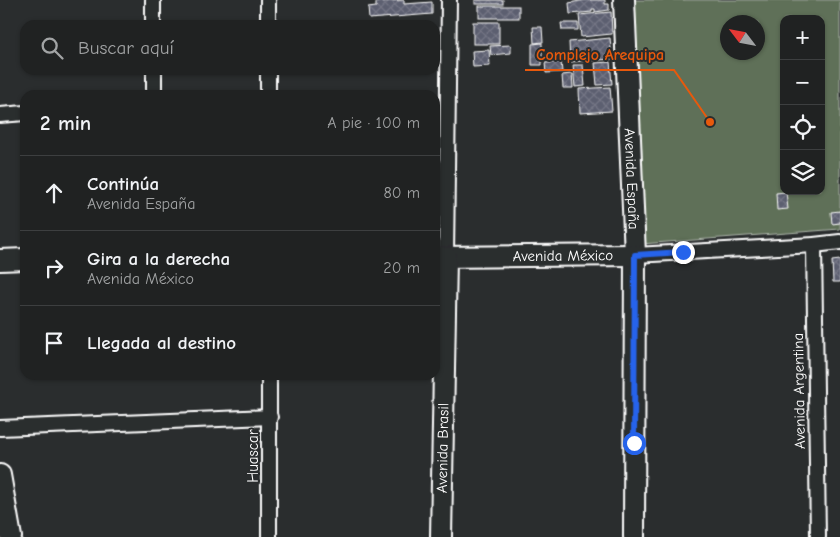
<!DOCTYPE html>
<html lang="es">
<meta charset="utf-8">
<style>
body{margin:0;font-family:"Comic Neue",sans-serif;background:#2d2f2f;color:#f1f3f6}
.controls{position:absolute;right:15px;top:15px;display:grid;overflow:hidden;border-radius:10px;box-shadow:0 1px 4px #0004}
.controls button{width:45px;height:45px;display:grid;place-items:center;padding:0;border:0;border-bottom:1px solid #3d3f40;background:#202222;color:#f1f3f6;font:25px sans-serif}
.compass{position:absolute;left:720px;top:15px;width:45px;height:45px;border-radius:50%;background:#202222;box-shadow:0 1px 4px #0004;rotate:302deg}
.stop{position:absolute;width:15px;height:15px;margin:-11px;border:4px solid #2563eb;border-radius:50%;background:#fff}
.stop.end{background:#2563eb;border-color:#fff;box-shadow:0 1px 5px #0008}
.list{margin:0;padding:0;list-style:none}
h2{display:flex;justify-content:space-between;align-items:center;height:65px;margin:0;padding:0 20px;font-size:21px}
h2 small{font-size:16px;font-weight:400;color:#a2a4a5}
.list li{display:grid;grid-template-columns:32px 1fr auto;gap:15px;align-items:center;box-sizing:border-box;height:75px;padding:0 20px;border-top:1px solid #3d3f40}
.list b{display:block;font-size:19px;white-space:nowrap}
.list p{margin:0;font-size:16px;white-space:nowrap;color:#a2a4a5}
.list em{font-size:16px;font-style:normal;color:#a2a4a5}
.icon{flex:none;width:28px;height:28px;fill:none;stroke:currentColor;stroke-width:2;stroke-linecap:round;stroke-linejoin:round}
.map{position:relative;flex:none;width:840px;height:537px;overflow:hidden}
.search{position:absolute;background:#202222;box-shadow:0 1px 4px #0004;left:20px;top:20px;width:420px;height:55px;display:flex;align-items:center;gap:12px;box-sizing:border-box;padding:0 18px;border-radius:15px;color:#a2a4a5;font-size:19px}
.panel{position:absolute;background:#202222;box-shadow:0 1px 4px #0004;left:20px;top:90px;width:420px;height:290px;border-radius:15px}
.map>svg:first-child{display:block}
.grass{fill:#5f6f58;stroke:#afb7ac;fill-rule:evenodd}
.building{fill:url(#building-cross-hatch);stroke:#fff}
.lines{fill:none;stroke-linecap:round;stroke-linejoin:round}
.street-casing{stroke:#fff;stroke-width:18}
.secondary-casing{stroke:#fff;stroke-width:24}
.street{stroke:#2a2d2e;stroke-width:14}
.secondary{stroke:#2a2d2e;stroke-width:20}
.route{stroke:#2563eb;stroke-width:6}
.labels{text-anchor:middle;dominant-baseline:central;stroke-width:4;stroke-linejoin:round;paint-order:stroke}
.street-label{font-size:15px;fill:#fff;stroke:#2a2d2e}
.leader{fill:none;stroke:#e8590c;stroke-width:2}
.callout-dot{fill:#e8590c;stroke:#2a2d2e;stroke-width:2}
.callout-label{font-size:16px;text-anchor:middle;font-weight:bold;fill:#e8590c;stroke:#2a2d2e;stroke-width:4;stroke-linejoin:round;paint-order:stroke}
</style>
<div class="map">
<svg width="840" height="537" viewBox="0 0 840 537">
<defs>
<pattern id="building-cross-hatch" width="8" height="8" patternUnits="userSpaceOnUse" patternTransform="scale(1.25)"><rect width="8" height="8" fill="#5b5e70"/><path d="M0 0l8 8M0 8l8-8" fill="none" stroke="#747685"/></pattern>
</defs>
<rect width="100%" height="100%" fill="#2a2d2e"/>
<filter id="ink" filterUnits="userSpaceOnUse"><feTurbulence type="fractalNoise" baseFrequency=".02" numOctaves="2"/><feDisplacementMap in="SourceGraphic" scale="10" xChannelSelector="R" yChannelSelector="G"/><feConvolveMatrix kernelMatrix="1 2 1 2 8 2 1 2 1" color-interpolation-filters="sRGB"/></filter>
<g filter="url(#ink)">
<path class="grass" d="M633 0H840V229L641 244ZM784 19H821V191H784ZM728 22H758V52H728Z"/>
<g class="building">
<polygon points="404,0 404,4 432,2 432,14 369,19 368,8 376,7 376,2"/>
<rect x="475" y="0" width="28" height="4"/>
<polygon points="585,0 605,0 605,4 609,4 609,10 595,12 595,9 592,9 592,12 570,14 569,3"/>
<rect x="479" y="6" width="40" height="12"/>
<polygon points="611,12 612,34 581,37 579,15"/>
<rect x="473" y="22" width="26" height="22"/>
<polygon points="561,23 578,23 578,30 562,30"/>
<polygon points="533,27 542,27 543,42 534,43"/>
<polygon points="610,38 612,59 570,62 569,42"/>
<polygon points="542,43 542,65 532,65 532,44"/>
<polygon points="511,45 511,53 491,55 490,46"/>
<polygon points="489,50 490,66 473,67 472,51"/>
<polygon points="561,62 562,72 546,73 545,63"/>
<polygon points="610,62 612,84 597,85 595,63"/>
<polygon points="573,65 583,65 585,86 575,87"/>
<polygon points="572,74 573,88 563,88 562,75"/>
<polygon points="610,87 612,111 580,113 579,89"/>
<polygon points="786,192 788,209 777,210 776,193"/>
<polygon points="840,211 840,223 832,224 831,212"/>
<polygon points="840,260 840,282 833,282 832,261"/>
</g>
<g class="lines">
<g class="street-casing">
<g id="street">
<polyline points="153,0 153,25"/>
<polyline points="268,0 268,25"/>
<polyline points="154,70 154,95"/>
<polyline points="268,70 268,95"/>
<polyline points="0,115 25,113"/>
<polyline points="814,245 818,537"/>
<polyline points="635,255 814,245 840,242"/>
<polyline points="446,257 449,0"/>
<polyline points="0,428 270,417"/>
<polyline points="269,537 269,375"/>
</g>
</g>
<g class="secondary-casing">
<g id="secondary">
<path id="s1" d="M624 0 635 255 634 537"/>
<path id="s2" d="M435 257 635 255"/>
<polyline points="0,260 25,259"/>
<polyline points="0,475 11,537"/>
<path id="s3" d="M441 537 446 257"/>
</g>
</g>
<use href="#street" class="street"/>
<use href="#secondary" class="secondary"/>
</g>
</g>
<g class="lines" filter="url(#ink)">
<polyline class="route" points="634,443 635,255 683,252"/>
</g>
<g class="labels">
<g class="street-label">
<text stroke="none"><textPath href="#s1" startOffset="179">Avenida España</textPath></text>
<text stroke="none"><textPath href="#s2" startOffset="128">Avenida México</textPath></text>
<text transform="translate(799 391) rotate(-91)">Avenida Argentina</text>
<text stroke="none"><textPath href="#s3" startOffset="89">Avenida Brasil</textPath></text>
<text transform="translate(253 456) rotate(-90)">Huascar</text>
</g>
</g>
<path class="leader" d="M710 122L674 70H525"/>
<circle class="callout-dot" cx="710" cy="122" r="5"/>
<g class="callout-label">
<text x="600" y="60">Complejo Arequipa</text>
</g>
</svg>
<div class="controls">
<button>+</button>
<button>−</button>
<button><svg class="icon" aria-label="locate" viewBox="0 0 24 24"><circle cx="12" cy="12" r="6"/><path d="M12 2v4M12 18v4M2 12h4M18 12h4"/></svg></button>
<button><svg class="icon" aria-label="layers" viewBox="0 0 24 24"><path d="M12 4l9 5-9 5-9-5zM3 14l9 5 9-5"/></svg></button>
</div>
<svg class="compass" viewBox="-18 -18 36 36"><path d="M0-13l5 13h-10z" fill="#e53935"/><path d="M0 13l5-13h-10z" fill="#a2a4a5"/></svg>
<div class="stop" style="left:634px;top:443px"></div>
<div class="stop end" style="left:683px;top:252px"></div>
<div class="search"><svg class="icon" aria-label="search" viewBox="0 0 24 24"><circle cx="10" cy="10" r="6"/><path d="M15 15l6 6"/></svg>Buscar aquí</div>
<section class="panel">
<h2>2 min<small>A pie · 100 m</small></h2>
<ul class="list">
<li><svg class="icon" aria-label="ahead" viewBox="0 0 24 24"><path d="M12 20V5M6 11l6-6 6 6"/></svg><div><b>Continúa</b><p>Avenida España</p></div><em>80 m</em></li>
<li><svg class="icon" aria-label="right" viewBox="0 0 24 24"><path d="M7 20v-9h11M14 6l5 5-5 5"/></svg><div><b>Gira a la derecha</b><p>Avenida México</p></div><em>20 m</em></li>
<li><svg class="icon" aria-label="arrive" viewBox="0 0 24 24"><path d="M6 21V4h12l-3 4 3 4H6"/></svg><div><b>Llegada al destino</b></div></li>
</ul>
</section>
</div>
